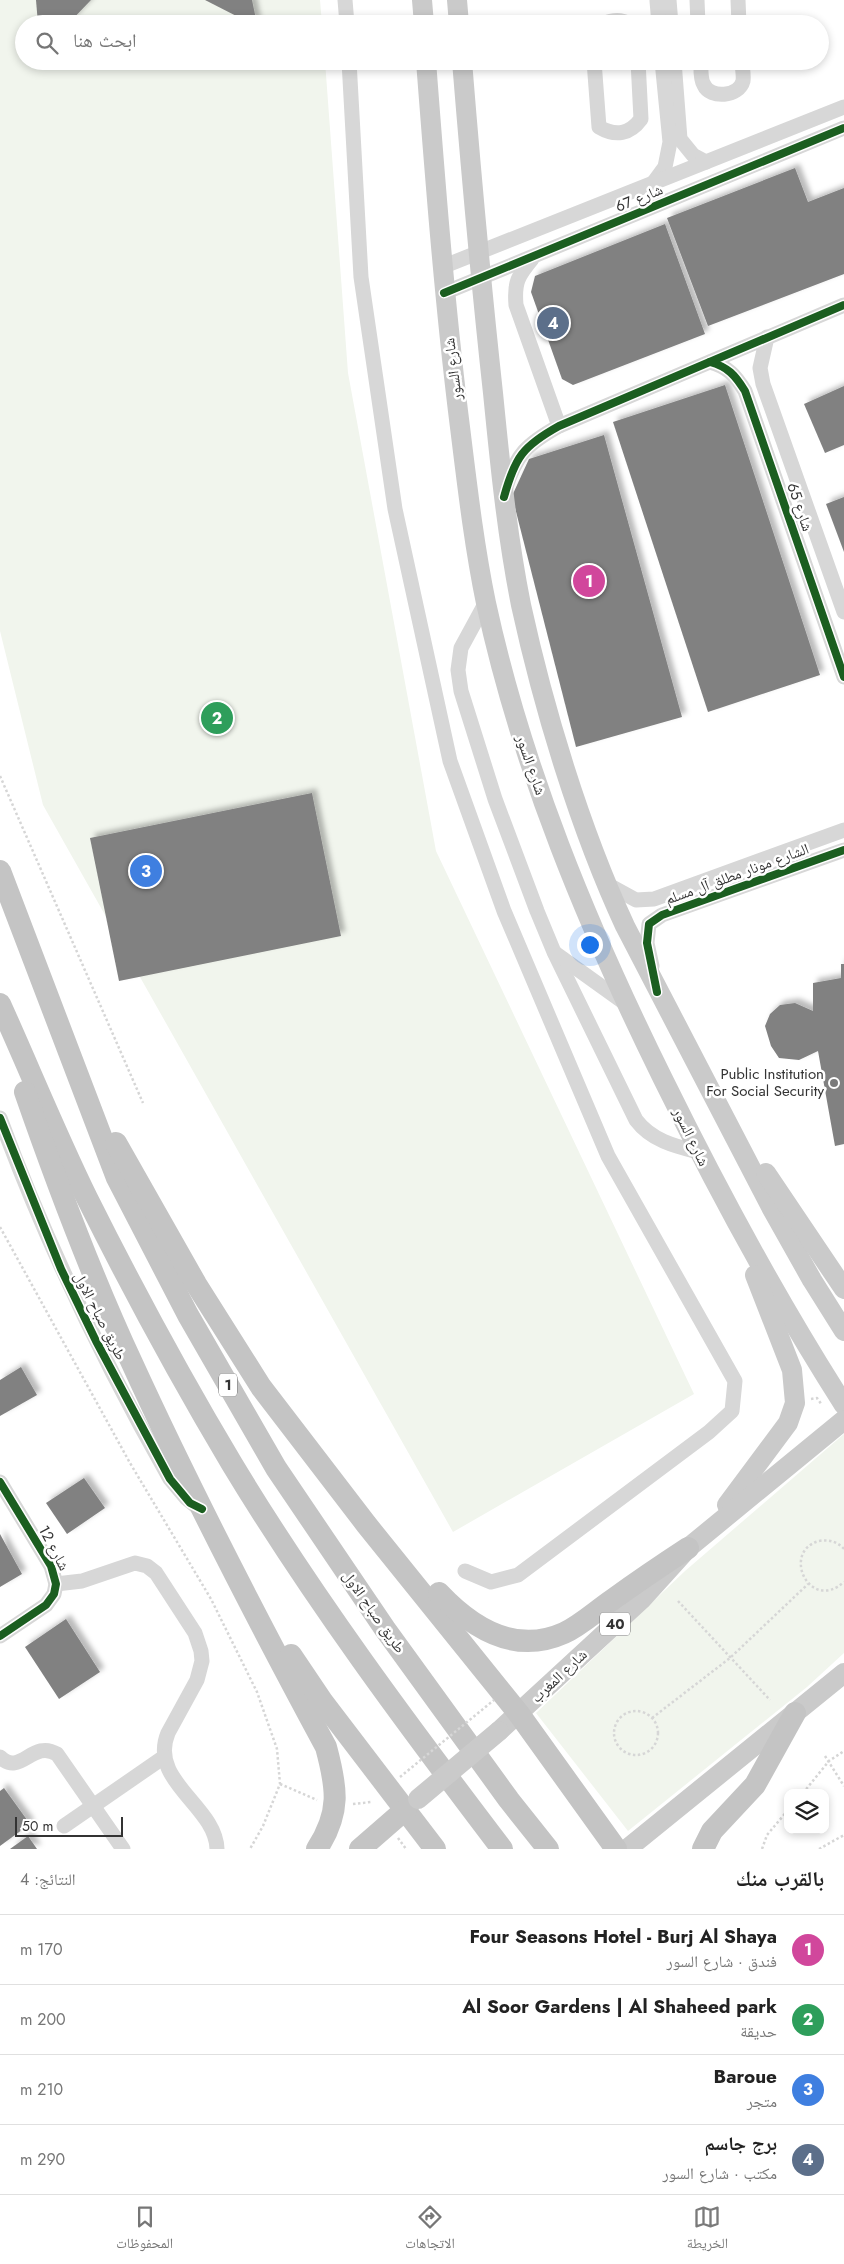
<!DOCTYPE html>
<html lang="ar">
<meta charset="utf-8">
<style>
body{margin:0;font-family:Jost,"Noto Naskh Arabic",sans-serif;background:#f2f2f2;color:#222;direction:rtl}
.controls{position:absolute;right:15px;bottom:15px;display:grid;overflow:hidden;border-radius:10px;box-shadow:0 2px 8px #0003}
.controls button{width:45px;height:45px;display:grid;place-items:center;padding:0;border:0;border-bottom:1px solid #e0e0e0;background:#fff;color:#222;font:25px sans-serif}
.scale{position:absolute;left:15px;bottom:12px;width:108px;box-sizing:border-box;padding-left:5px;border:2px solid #333;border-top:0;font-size:14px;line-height:18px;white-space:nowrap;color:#333;-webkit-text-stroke:4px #fff;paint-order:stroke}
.you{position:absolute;left:589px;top:944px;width:18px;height:18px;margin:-12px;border:4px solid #fff;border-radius:50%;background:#1a73e8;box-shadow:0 0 0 8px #1a73e833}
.badge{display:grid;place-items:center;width:32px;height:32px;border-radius:50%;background:#7a7a7a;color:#fff;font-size:16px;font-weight:700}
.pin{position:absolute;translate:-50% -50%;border:2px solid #fff;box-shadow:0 1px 5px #0006}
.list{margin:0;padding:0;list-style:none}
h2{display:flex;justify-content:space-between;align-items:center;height:65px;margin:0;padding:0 20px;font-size:21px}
h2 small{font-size:16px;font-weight:400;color:#767676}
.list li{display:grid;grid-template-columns:32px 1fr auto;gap:15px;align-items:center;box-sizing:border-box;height:70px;padding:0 20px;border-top:1px solid #e0e0e0}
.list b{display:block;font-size:19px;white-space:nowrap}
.list p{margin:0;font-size:16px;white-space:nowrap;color:#767676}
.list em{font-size:16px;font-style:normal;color:#767676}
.icon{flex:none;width:28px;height:28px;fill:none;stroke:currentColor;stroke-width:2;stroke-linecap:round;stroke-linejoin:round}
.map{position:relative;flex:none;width:844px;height:1849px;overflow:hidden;direction:ltr}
.search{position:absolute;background:#fff;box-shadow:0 2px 8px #0003;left:15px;right:15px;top:15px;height:55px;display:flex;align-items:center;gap:12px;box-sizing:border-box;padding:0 18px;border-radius:28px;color:#767676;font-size:19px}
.sheet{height:345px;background:#fff}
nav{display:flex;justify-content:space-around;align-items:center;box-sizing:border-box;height:70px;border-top:1px solid #e0e0e0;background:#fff;font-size:14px;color:#767676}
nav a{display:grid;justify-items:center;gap:2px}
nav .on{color:#7a7a7a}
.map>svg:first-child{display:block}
.green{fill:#f1f5ed}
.building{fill:#818181;filter:url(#shadow)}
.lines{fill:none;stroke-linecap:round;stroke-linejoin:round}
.path{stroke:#d6d6d6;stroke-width:2.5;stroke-dasharray:2.5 2.5;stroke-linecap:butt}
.minor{stroke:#d7d7d7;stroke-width:15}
.major{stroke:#cacaca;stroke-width:20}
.highway{stroke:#c4c4c4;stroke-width:22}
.path-bridge{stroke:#d6d6d6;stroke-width:2.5;stroke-dasharray:2.5 2.5;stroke-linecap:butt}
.major-bridge{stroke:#cacaca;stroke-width:20}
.cycleway-casing{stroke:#fff;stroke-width:11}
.cycleway{stroke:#1b5e20;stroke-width:8}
.poi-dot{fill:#7a7a7a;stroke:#fff;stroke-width:2}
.labels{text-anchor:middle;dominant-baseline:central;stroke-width:5;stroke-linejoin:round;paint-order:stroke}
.shield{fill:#fff;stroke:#707070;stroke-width:1}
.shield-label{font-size:14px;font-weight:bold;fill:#333}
.street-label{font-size:15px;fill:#333;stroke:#fff}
.poi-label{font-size:15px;fill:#333;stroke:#fff;text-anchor:end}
</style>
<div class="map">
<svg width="844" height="1849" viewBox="0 0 844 1849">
<defs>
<filter id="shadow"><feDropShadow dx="4.5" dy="-4.5" stdDeviation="2.5" flood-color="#0004"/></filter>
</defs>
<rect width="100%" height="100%" fill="#fff"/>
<g class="green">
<polygon points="0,0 320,0 322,24 24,24 24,61 325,61 348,373 436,851 694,1394 453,1532 43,805 0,631"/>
<polygon points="844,1434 844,1653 807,1687 628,1831 536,1713 685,1571"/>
</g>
<g class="building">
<polygon points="36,0 91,0 68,24 38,24"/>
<polygon points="205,0 252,0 257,24 252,24"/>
<polygon points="795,168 808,202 844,188 844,274 708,326 667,218"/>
<polygon points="665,224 705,334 573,385 562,379 531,292 535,276"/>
<polygon points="725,385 820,675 708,712 613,422"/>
<polygon points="844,386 844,445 825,453 804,404"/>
<polygon points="604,435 682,717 576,747 512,496 529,459"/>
<polygon points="844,497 844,552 826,504"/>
<polygon points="312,793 341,936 119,981 90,838"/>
<polygon points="841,964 844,964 844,1144 835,1146 818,1051 799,1060 779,1058 771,1046 765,1026 770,1014 780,1005 795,1003 813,1011 813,983 841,978"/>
<polygon points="21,1367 37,1395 0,1416 0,1380"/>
<polygon points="84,1478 105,1508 67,1534 46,1503"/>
<polygon points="0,1534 22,1574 0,1587"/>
<polygon points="66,1619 100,1672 59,1699 25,1647"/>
<polygon points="4,1788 30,1824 0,1846 0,1791"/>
<polygon points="28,1836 37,1849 10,1849"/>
</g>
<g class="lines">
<g class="path">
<polyline points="0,776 143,1103"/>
<polyline points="0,1227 130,1463 211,1599 257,1692 277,1749 280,1784 263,1826 250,1849"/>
<polyline points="811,1399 817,1398 822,1405"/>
<path d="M844 1549C838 1542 829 1539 819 1541 781 1551 809 1613 844 1582"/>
<polyline points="678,1601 770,1700"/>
<circle cx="636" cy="1733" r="22"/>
<polyline points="652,1718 730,1658 808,1584"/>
<polyline points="825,1756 844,1786"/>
<polyline points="280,1784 317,1800"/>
<polyline points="803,1793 829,1761 844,1751"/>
<polyline points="353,1804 371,1802"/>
<polyline points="398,1838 406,1849"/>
<polyline points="762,1849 767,1835 788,1810"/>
<polyline points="819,1849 844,1835"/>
</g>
<g class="minor">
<polyline points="345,0 347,24"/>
<polyline points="669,0 671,24"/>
<polyline points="697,0 698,24"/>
<polyline points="738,0 739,24"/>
<polyline points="657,1 659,24"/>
<path d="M603 24C612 20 621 19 629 24"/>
<polyline points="349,61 361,277 395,509 450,761 504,911 608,1156 735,1381 732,1411 709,1432 518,1575 491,1582 465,1571"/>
<path d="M594 61 599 127C616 137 630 134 641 119L638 61"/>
<polyline points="674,61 680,139 693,155 706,162"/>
<path d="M701 61C701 68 700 79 704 85 710 99 739 97 743 81 744 76 742 67 742 61"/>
<polyline points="654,182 665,167 670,142 662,61"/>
<path d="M532 259C518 276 514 282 516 305L559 426"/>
<polyline points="442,267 844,107"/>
<polyline points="444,293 844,128"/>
<polyline points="767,337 760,368 763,384 844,612"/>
<path d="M710 362C728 367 735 375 745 391L844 677"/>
<path d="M505 490C516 454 527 444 559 426L844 305"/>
<path d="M486 602 461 648 458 670 461 691 495 799 537 911 554 952 636 1120C651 1140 674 1146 698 1152"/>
<polyline points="605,883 636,900 654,899 844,830"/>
<polyline points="555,953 626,1004"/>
<polyline points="652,966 647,943 649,924 662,915 844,850"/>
<path d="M0 1118C46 1243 104 1363 170 1479L186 1498 197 1507"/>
<polyline points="0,1482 51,1566 56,1584 54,1594 46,1605 0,1636"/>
<path d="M56 1584 82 1581 135 1563 147 1566 156 1573 195 1633 201 1651 202 1661 197 1680 168 1733C148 1781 216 1806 217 1849"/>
<path d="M0 1757C21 1777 32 1739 57 1754L123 1849"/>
<polyline points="64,1826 164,1757"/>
</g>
<g class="major">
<polyline points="422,0 424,24"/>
<polyline points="457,0 459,24"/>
<path d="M426 61C435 178 444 295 458 411 466 475 473 540 486 603 522 769 588 927 663 1079 718 1191 777 1300 844 1405"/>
<path d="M462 61C471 172 481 283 493 393 500 464 507 535 521 605 544 710 580 829 625 926L771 1207 812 1280 844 1331"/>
<polyline points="766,1173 844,1289"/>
<polyline points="727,1505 788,1423 795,1403 792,1370 755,1275"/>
<polyline points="499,1731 641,1600 688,1548 844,1420"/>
<polyline points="627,1849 844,1673"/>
</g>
<g class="highway">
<polyline points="0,871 117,1178 188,1315 276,1468 385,1629 509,1800 548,1849"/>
<path d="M0 1004C29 1068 56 1135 87 1198 132 1288 180 1377 232 1464 313 1598 407 1724 502 1849"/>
<path d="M25 1092C57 1184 91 1275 132 1363 192 1494 258 1621 326 1747 337 1788 341 1812 317 1849"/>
<polyline points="116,1143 196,1284 261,1387 366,1524 519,1714 616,1849"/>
<path d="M439 1593C472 1628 515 1655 564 1633 581 1625 596 1611 612 1600 637 1582 662 1565 688 1548"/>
<polyline points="291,1655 322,1701 435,1849"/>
<polyline points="360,1849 406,1809"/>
<polyline points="703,1849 712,1831 755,1785 795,1713"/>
</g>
<polyline class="path-bridge" points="400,1777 494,1700"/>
<polyline class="major-bridge" points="418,1799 499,1731"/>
<g class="cycleway-casing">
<g id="cycleway">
<polyline points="444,293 844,128"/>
<path d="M710 362C728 367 735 375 745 391L844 677"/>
<path d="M504 497C515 457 523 446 559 426L844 305"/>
<polyline points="657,992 647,943 649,924 662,915 844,850"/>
<polyline points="0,1118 61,1269 96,1341 170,1479 190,1503 202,1509"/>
<polyline points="0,1482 51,1566 56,1584 54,1594 46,1605 0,1636"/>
</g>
</g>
<use href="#cycleway" class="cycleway"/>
</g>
<circle class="poi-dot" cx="834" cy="1083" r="5"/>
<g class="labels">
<g class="shield">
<rect x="219" y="1373.5" width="18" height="23" rx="4"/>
<rect x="600" y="1612.5" width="30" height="23" rx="4"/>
</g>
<g class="shield-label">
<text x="228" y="1385">1</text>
<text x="615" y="1624">40</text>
</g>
<g class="street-label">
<text transform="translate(639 198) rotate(-22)">شارع 67</text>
<text transform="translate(453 369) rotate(-97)">شارع السور</text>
<text transform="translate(800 507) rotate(71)">شارع 65</text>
<text transform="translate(531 765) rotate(71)">شارع السور</text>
<text transform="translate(737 874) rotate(-20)">الشارع مونار مطلق آل مسلم</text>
<text transform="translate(691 1137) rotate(64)">شارع السور</text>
<text transform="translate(100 1316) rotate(63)">طريق صباح الاول</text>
<text transform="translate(54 1548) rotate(62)">شارع 12</text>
<text transform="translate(374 1612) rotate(55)">طريق صباح الاول</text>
<text transform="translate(559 1676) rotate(-43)">شارع المغرب</text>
</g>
<g class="poi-label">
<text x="824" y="1074">Public Institution<tspan x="824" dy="17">For Social Security</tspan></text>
</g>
</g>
</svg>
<div class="controls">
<button><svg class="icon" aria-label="layers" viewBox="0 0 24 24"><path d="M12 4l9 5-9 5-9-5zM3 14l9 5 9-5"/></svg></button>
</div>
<div class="scale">50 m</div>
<div class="you"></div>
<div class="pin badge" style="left:589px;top:581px;background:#d1479c">1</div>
<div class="pin badge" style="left:217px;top:718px;background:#2e9e5b">2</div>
<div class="pin badge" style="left:146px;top:871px;background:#3f7fe0">3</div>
<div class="pin badge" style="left:553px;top:323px;background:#5c6f8a">4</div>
<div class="search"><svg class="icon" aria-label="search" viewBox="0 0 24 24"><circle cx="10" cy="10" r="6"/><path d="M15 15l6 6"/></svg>ابحث هنا</div>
</div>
<section class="sheet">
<h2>بالقرب منك<small>النتائج: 4</small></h2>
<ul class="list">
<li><span class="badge" style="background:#d1479c">1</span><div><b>Four Seasons Hotel - Burj Al Shaya</b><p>فندق · شارع السور</p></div><em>170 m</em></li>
<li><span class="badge" style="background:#2e9e5b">2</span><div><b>Al Soor Gardens | Al Shaheed park</b><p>حديقة</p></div><em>200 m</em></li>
<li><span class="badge" style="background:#3f7fe0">3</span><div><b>Baroue</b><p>متجر</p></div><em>210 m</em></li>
<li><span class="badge" style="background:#5c6f8a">4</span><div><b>برج جاسم</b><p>مكتب · شارع السور</p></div><em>290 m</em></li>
</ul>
</section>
<nav>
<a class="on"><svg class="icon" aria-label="map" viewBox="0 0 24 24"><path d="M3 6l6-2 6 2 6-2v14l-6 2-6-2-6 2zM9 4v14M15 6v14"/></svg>الخريطة</a>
<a><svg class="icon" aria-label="directions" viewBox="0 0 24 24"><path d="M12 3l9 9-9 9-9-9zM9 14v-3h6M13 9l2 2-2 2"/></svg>الاتجاهات</a>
<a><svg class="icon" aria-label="saved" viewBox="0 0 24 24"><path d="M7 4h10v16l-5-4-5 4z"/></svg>المحفوظات</a>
</nav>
